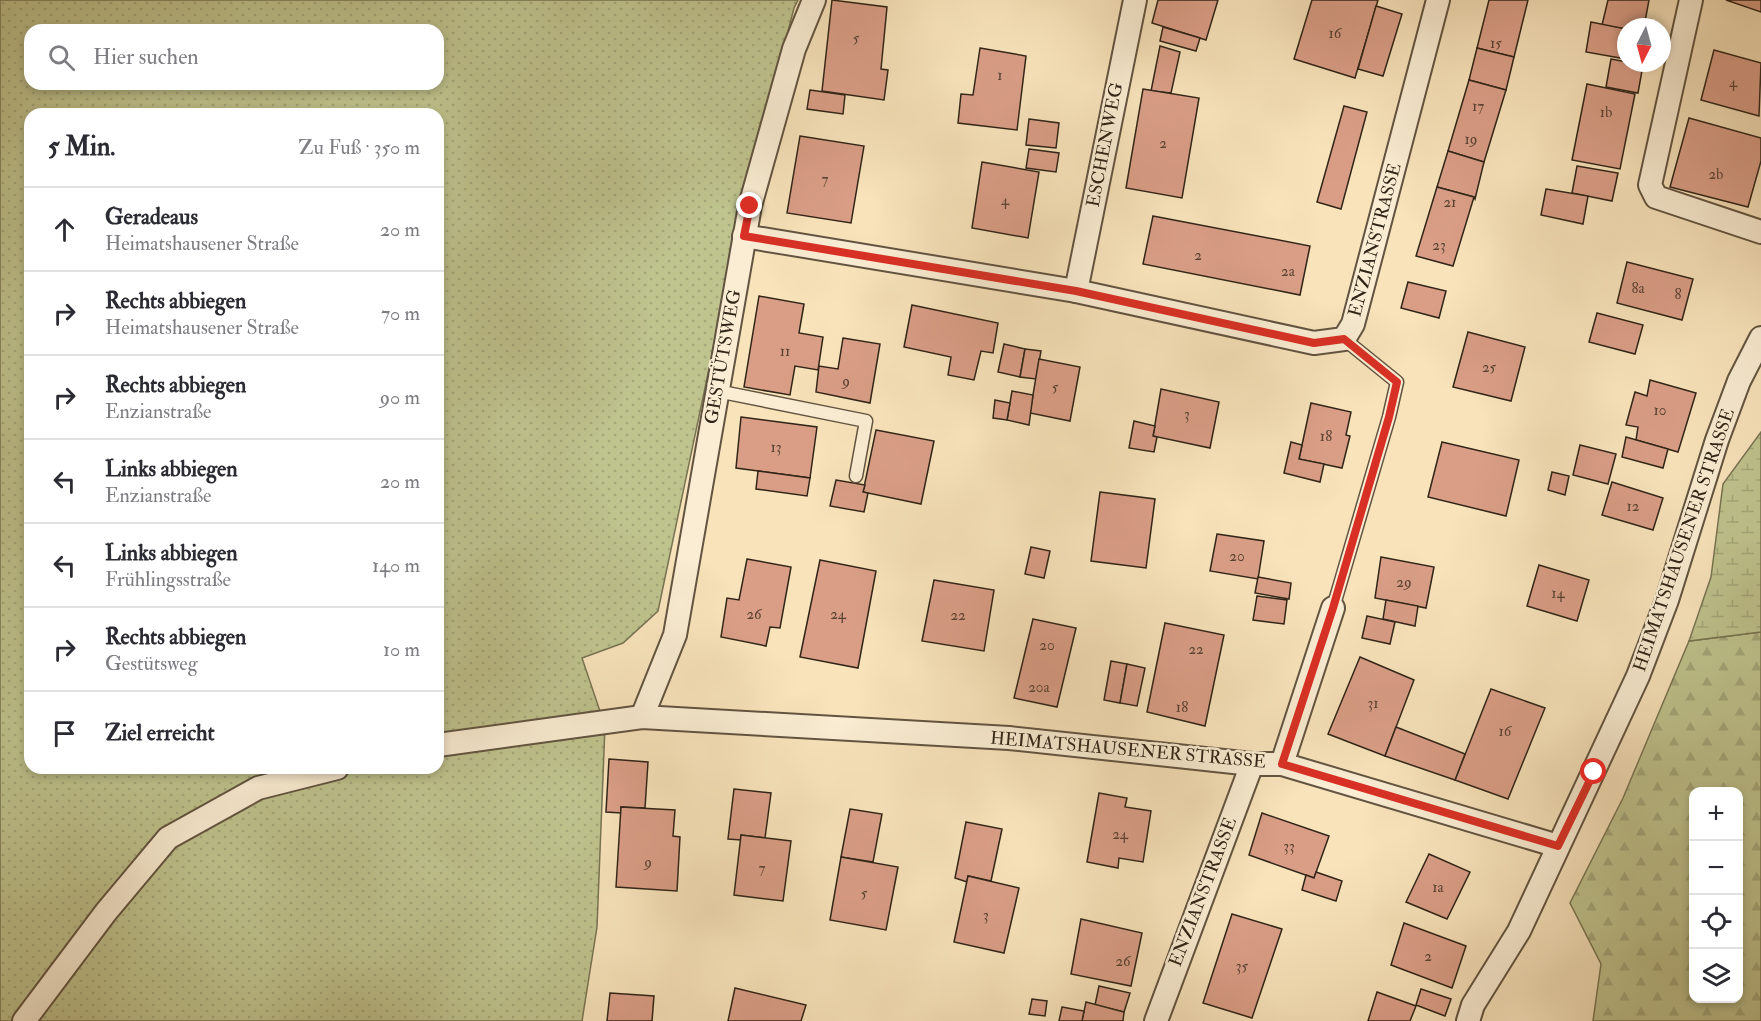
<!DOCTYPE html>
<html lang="de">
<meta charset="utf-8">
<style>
body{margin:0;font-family:"IM FELL Double Pica",serif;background:#f7f7f7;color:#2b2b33}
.controls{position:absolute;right:18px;bottom:18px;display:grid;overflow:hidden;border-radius:12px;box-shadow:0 3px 9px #0003}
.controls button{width:54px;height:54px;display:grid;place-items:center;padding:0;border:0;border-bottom:2px solid #e1e1e2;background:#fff;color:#2b2b33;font:30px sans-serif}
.compass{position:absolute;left:1617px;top:18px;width:54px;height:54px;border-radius:50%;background:#fff;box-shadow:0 3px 9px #0003;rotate:186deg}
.stop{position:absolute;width:18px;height:18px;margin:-14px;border:4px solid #d93025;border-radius:50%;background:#fff}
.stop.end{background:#d93025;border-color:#fff;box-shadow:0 2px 6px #0008}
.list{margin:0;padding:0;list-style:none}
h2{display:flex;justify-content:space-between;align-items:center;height:78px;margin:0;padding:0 24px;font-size:26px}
h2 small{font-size:20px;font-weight:400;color:#7c7c81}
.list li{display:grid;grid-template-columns:39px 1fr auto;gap:18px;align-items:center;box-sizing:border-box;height:84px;padding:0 24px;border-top:2px solid #e1e1e2}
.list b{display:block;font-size:22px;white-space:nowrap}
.list p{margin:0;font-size:20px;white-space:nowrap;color:#7c7c81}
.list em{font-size:20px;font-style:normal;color:#7c7c81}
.icon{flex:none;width:33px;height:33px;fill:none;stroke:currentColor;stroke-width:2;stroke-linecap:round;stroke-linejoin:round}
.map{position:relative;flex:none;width:1761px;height:1021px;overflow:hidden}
.search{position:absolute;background:#fff;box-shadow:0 3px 9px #0003;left:24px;top:24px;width:420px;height:66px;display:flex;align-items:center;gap:15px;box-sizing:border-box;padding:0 21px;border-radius:18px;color:#7c7c81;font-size:22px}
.panel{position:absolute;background:#fff;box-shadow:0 3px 9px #0003;left:24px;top:108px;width:420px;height:666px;border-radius:18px}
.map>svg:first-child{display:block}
.grass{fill:url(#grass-dots);stroke:#787452;stroke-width:1.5;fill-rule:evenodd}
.forest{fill:url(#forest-firs);stroke:#787452;stroke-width:1.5;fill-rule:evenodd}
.wetland{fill:url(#wetland-marsh);stroke:#787452;stroke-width:1.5}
.building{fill:#da9e87;stroke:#302517;stroke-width:1.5}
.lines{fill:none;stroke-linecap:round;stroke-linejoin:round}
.service-casing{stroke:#625440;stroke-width:15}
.minor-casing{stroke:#625440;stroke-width:26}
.service{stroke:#faedd3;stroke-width:12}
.minor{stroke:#faedd3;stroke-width:22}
.route{stroke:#d93025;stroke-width:8}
.labels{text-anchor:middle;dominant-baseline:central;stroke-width:5;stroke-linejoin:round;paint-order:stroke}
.number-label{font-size:15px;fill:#5a4333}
.street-label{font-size:18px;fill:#302517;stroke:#faedd3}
</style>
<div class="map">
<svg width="1761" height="1021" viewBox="0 0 1761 1021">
<defs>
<pattern id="grass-dots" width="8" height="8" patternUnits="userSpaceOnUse" patternTransform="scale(1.5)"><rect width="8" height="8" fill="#bfc38e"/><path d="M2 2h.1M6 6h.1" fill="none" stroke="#a4a77a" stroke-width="1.8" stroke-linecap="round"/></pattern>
<pattern id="forest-firs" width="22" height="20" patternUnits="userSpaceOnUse" patternTransform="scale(1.5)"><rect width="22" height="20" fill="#bfc38e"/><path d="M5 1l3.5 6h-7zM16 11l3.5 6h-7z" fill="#a4a77a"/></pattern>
<pattern id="wetland-marsh" width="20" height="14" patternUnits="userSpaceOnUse" patternTransform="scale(1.5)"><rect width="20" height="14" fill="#bfc38e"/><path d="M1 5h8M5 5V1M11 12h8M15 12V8" fill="none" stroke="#a4a77a"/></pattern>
</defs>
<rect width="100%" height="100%" fill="#f8e3bb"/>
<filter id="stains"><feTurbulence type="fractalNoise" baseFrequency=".00333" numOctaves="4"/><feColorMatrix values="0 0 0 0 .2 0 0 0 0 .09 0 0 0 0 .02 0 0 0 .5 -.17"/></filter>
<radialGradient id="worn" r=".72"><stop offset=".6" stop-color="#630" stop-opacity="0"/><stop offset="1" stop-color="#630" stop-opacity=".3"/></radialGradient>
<path class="grass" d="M0 0H798L794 8 745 198 658 611 623 643 582 658 605 726 597 927 582 1021H0ZM30 30H438V84H30ZM30 114H438V768H30Z"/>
<path class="forest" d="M1761 632V1021H1593L1601 964 1570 903 1623 798 1689 641ZM1694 792H1738V998H1694Z"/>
<polygon class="wetland" points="1761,432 1761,632 1689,641 1711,577 1723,484"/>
<g class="building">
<polygon points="832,0 887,7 881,69 888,70 884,100 822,91"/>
<polygon points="1158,0 1218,0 1206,40 1152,23"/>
<polygon points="1312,0 1378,0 1355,78 1294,59"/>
<polygon points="1489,0 1528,0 1514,57 1477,48"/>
<polygon points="1608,0 1649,0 1644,27 1626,27 1626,29 1602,25"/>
<polygon points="1726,0 1761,0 1761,12"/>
<polygon points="1376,6 1402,14 1383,76 1358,69"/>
<polygon points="1591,22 1626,29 1626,59 1586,52"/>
<polygon points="1163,27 1200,38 1196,51 1160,41"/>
<polygon points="1160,46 1180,52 1171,93 1151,91"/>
<polygon points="980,48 1026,56 1017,130 958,123 961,94 973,95"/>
<polygon points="1477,48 1514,57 1506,90 1469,80"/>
<polygon points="1714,50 1761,63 1759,116 1701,100"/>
<polygon points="1611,59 1643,65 1638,93 1606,87"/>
<polygon points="1469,80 1506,90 1484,162 1448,151"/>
<polygon points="1587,84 1635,94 1620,169 1572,160"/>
<polygon points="1143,89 1199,98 1182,198 1126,188"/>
<polygon points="810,90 845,95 843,114 807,109"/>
<polygon points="1344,106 1367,112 1341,209 1317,202"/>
<polygon points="1689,118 1761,138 1761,161 1748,207 1670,187"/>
<polygon points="1029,119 1059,123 1056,148 1026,145"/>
<polygon points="800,136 864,146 851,223 787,213"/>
<polygon points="1029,149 1059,153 1056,172 1026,168"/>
<polygon points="1448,151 1484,162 1475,199 1474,197 1437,187"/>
<polygon points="982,162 1039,172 1028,238 972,228"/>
<polygon points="1577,166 1618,173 1612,201 1572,193"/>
<polygon points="1437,187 1474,197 1453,266 1416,256"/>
<polygon points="1546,189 1588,196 1583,224 1541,215"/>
<polygon points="1153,216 1310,246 1300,295 1143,264"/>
<polygon points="1627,262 1693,279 1682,320 1617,303"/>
<polygon points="1408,282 1446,291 1439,318 1401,308"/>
<polygon points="759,296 804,304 799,333 823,337 818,370 795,366 790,395 744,387"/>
<polygon points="912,305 998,323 993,353 981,351 974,380 948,375 951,357 904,347"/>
<polygon points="1597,313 1643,325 1635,354 1589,342"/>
<polygon points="1468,332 1525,347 1511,401 1453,387"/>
<polygon points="843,338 880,344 870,403 816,392 819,366 838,369"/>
<polygon points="1004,344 1025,349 1020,377 998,372"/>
<polygon points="1025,349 1041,351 1036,379 1020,377"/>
<polygon points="1039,359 1080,367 1070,421 1030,413"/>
<polygon points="1650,380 1696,393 1678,452 1636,440 1638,427 1626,425 1635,392 1647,396"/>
<polygon points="1161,389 1219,402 1210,448 1153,436"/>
<polygon points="1012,391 1033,395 1029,425 1007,420"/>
<polygon points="995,400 1010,403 1007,420 993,418"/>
<polygon points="1311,403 1351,412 1346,435 1350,436 1342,468 1299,459"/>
<polygon points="741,417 817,427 810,478 736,468"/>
<polygon points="1134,421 1155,426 1153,436 1157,437 1154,452 1129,448"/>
<polygon points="876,430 934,441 921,504 863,492"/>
<polygon points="1626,437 1668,449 1663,468 1622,457"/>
<polygon points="1291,442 1302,445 1299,459 1324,464 1320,482 1284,473"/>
<polygon points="1442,442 1519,460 1506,516 1428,497"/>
<polygon points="1580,445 1616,454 1608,484 1573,475"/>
<polygon points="758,471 810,478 807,496 756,489"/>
<polygon points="1552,472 1569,476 1565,495 1548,490"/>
<polygon points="836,480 865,485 863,492 868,493 864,512 830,506"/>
<polygon points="1612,482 1663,498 1653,530 1602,515"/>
<polygon points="1100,492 1155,499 1146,568 1091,561"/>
<polygon points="1217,534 1264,541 1258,579 1210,571"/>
<polygon points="1031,547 1050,551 1044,578 1025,574"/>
<polygon points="1381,557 1434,567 1426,608 1375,598"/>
<polygon points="747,559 791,567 780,628 770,627 766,646 721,637 727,598 739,600"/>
<polygon points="820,560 876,571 858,668 800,657"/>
<polygon points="1539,565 1589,580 1577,621 1527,606"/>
<polygon points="1258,577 1291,583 1289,599 1255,593"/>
<polygon points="934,580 994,590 984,651 922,641"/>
<polygon points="1257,596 1287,600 1284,624 1253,620"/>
<polygon points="1386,600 1418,606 1415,626 1383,619"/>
<polygon points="1367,616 1395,622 1390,644 1362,638"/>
<polygon points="1033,619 1076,628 1057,707 1014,698"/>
<polygon points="1165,623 1224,635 1205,726 1147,712"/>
<polygon points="1360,657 1414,680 1385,756 1328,734"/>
<polygon points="1111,661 1127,664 1120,703 1104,700"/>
<polygon points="1127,664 1145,668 1137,706 1120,703"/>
<polygon points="1491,689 1545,708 1508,799 1455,780"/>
<polygon points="1396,727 1465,754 1455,780 1385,756"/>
<polygon points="609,759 648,762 645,808 621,807 621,813 606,812"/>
<polygon points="734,789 771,793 765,838 741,835 741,840 728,839"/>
<polygon points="1099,793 1127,798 1125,807 1151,811 1143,862 1119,858 1118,868 1087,862"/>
<polygon points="621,807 675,810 673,836 680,837 677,891 616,887"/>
<polygon points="850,809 882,814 873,862 841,857"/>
<polygon points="1262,813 1329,836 1314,878 1249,855"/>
<polygon points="966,822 1002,829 991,881 968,876 967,882 955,878"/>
<polygon points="741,835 791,841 783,901 734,895"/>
<polygon points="1429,854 1470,872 1447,919 1406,902"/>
<polygon points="841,857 898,867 886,930 830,920"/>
<polygon points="1316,872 1342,881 1336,901 1302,890 1306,875 1314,878"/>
<polygon points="968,876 1019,888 1004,953 954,942"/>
<polygon points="1232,914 1282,929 1252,1018 1203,1003"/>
<polygon points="1081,919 1142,933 1131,986 1071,974"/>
<polygon points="1404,923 1466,946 1452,988 1391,965"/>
<polygon points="1099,986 1130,993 1124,1012 1095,1005"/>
<polygon points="735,988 806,1005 801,1021 728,1021"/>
<polygon points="1421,989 1451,999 1445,1016 1416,1005"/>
<polygon points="1377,992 1416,1006 1410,1021 1368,1021"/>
<polygon points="610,993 654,996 652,1021 607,1021"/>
<polygon points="1032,999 1047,1001 1045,1016 1029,1014"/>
<polygon points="1086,1002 1124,1012 1123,1021 1082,1021"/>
<polygon points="1062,1007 1084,1011 1082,1021 1059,1021"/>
</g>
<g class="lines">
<g class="service-casing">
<g id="service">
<polyline points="717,391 866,421 856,476"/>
<polyline points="1333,608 1389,417 1397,382 1344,339"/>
</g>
</g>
<g class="minor-casing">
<g id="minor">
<polyline points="1691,0 1650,185 1656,197 1761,232"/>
<polyline points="744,236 1076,291 1314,343 1344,339 1353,324 1438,0"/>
<polyline points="1076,291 1135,0"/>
<polyline points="642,717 675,635 750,206 794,49 814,0"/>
<polyline points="438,745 642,717 1009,738 1252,764 1282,764 1558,846"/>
<polyline points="1282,764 1333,608"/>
<polyline points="24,1021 106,912 168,838 258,788 337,768"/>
<polyline points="1156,1021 1252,764"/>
<polyline points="1468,1021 1473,1005 1519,931 1638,676 1667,600 1717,440 1739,381 1761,338"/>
</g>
</g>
<use href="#service" class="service"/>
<use href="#minor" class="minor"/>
</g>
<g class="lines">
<polyline class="route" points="750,206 744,236 1076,291 1314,343 1344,339 1397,382 1389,417 1333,608 1282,764 1558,846 1594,772"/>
</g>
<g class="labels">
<g class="number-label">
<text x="1335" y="33">16</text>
<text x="856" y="38">5</text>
<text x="1496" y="43">15</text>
<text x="1000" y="75">1</text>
<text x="1733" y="82">4</text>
<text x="1478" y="106">17</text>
<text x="1606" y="112">1b</text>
<text x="1471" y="139">19</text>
<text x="1163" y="143">2</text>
<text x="1716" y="174">2b</text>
<text x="825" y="179">7</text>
<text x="1005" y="200">4</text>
<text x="1450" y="202">21</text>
<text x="1439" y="245">23</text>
<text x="1198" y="255">2</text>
<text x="1288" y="271">2a</text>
<text x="1638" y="288">8a</text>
<text x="1678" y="294">8</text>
<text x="785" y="351">11</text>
<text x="1489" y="367">25</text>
<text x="846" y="381">9</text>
<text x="1055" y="387">5</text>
<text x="1660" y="410">10</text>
<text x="1187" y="414">3</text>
<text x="1326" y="436">18</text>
<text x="776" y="447">13</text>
<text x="1633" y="506">12</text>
<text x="1237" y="556">20</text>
<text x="1404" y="582">29</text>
<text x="1558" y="593">14</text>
<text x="754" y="614">26</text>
<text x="838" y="614">24</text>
<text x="958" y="615">22</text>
<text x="1047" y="645">20</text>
<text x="1196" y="649">22</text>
<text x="1039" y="687">20a</text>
<text x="1373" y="703">31</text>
<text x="1182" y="707">18</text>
<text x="1505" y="731">16</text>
<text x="1120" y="834">24</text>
<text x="1289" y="846">33</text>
<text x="648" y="862">9</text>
<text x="762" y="868">7</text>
<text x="1438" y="887">1a</text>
<text x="864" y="893">5</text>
<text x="986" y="915">3</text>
<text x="1428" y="956">2</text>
<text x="1123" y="961">26</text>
<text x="1242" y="966">35</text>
</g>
<g class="street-label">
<text transform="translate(1105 145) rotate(-79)">ESCHENWEG</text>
<text transform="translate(1375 240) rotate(-75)">ENZIANSTRASSE</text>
<text transform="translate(723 357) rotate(-80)">GESTÜTSWEG</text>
<text transform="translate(1684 540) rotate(-71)">HEIMATSHAUSENER STRASSE</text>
<text transform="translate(1128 750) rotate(5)">HEIMATSHAUSENER STRASSE</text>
<text transform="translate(1203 892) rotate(-69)">ENZIANSTRASSE</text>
</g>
</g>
<rect width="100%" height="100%" filter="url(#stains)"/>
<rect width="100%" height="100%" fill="url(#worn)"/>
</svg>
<div class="controls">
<button>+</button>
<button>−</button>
<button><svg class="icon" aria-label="locate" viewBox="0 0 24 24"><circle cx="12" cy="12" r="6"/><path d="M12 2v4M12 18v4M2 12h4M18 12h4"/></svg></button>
<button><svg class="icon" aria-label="layers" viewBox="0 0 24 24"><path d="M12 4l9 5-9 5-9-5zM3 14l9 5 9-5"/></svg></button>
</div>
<svg class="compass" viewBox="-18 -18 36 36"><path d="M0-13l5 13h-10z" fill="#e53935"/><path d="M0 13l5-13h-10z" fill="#7c7c81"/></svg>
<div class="stop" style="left:1594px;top:772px"></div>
<div class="stop end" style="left:750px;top:206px"></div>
<div class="search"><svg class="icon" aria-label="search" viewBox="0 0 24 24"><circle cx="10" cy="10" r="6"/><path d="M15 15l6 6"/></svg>Hier suchen</div>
<section class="panel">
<h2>5 Min.<small>Zu Fuß · 350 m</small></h2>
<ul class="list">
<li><svg class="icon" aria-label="ahead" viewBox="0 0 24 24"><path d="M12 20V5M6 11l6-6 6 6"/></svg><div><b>Geradeaus</b><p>Heimatshausener Straße</p></div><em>20 m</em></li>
<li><svg class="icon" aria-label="right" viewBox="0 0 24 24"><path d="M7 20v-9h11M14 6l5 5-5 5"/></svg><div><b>Rechts abbiegen</b><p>Heimatshausener Straße</p></div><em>70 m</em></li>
<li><svg class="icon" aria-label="right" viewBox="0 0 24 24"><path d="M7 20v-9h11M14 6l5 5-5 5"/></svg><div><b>Rechts abbiegen</b><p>Enzianstraße</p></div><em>90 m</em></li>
<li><svg class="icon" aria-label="left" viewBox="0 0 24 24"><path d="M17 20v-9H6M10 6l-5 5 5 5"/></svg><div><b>Links abbiegen</b><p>Enzianstraße</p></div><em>20 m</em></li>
<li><svg class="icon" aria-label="left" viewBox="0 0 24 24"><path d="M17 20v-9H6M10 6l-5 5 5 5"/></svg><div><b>Links abbiegen</b><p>Frühlingsstraße</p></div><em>140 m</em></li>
<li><svg class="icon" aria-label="right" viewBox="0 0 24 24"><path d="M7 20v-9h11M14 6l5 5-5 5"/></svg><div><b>Rechts abbiegen</b><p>Gestütsweg</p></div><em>10 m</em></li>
<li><svg class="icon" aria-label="arrive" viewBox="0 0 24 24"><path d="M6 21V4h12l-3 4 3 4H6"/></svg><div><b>Ziel erreicht</b></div></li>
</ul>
</section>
</div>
